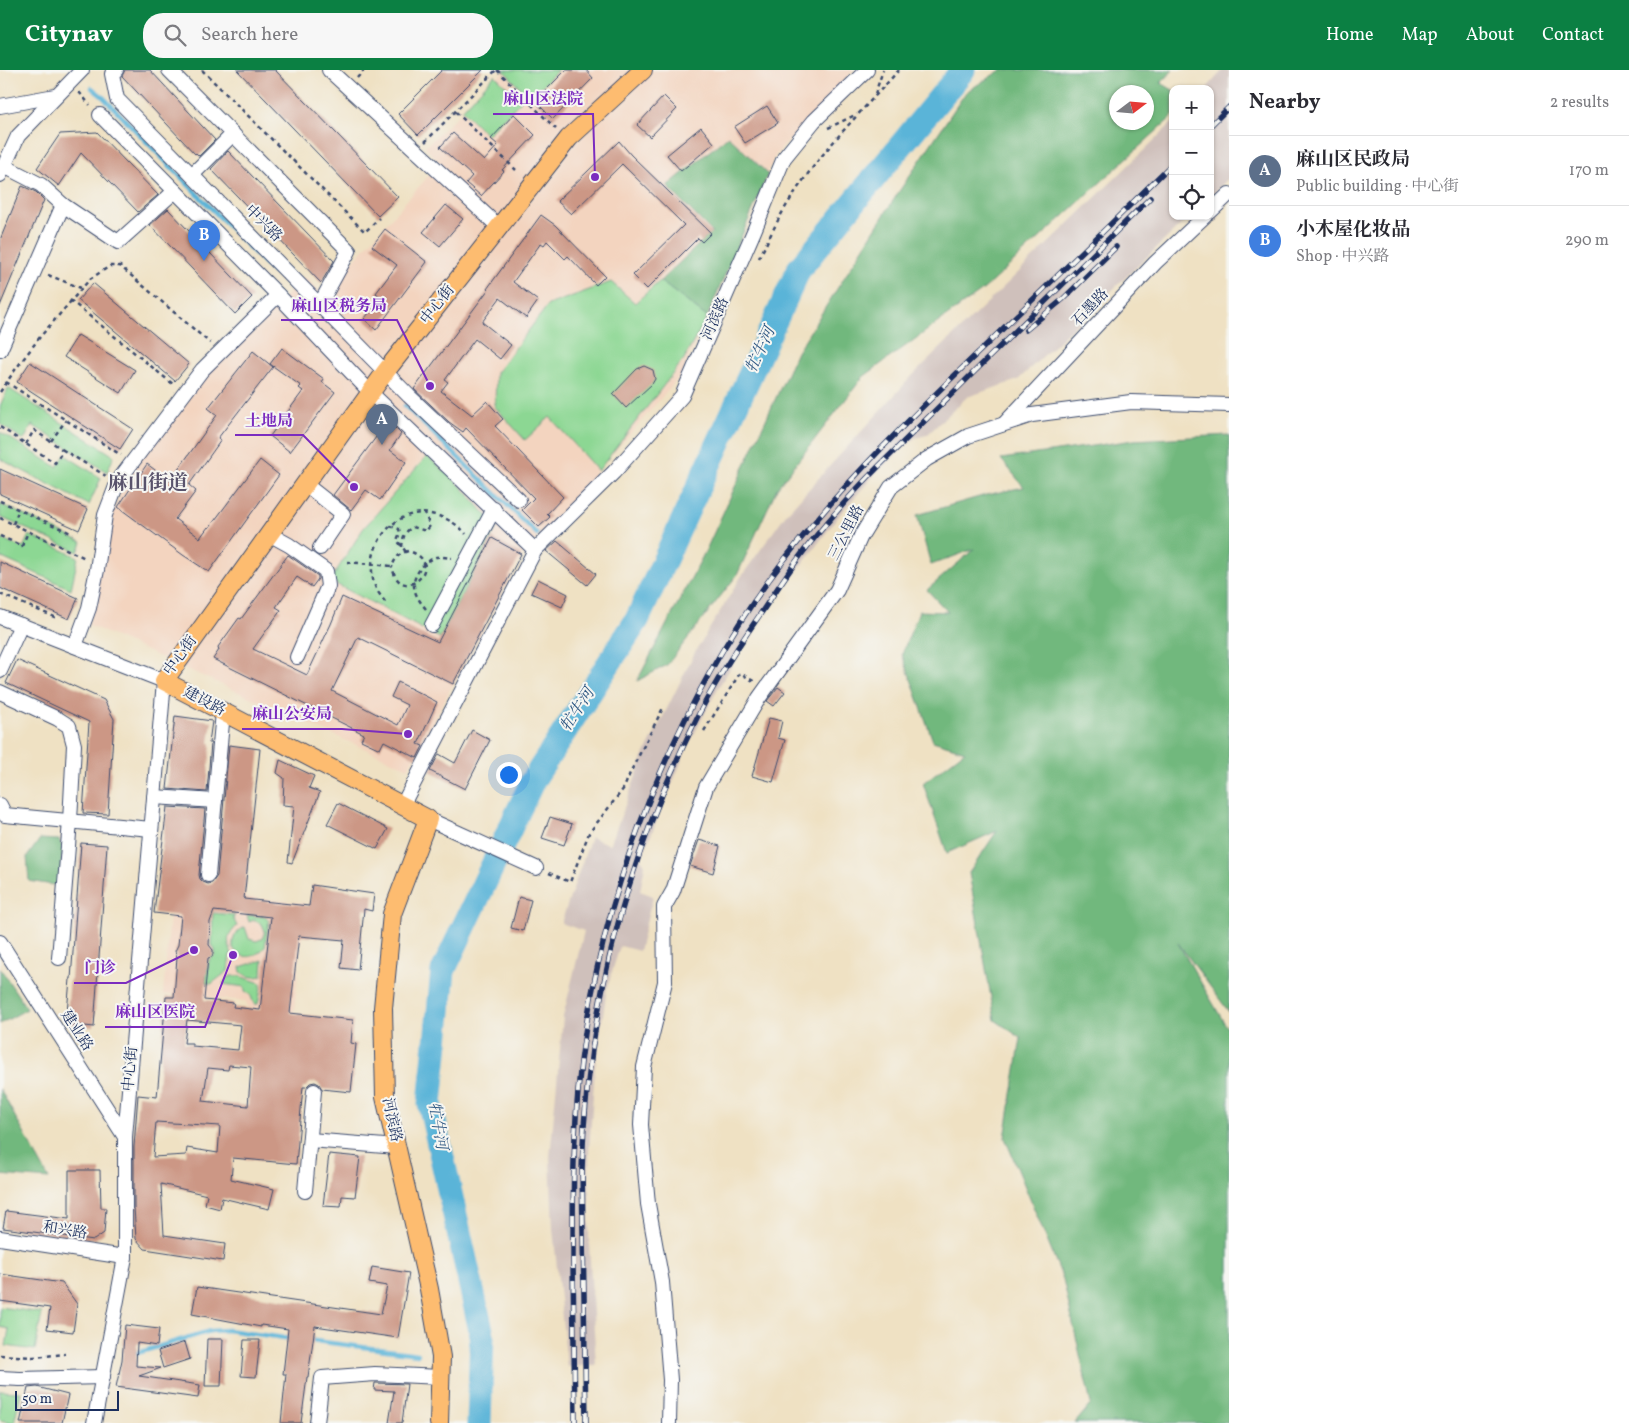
<!DOCTYPE html>
<meta charset="utf-8">
<style>
body{margin:0;font-family:Vollkorn,"Noto Serif SC",serif;background:#f7f7f7;color:#2b2b33}
.controls{position:absolute;right:15px;top:15px;display:grid;overflow:hidden;border-radius:10px;box-shadow:0 1px 4px #0004}
.controls button{width:45px;height:45px;display:grid;place-items:center;padding:0;border:0;border-bottom:1px solid #e1e1e2;background:#fff;color:#2b2b33;font:25px sans-serif}
.compass{position:absolute;left:1109px;top:15px;width:45px;height:45px;border-radius:50%;background:#fff;box-shadow:0 1px 4px #0004;rotate:74deg}
.scale{position:absolute;left:15px;bottom:12px;width:104px;box-sizing:border-box;padding-left:5px;border:2px solid #1b2f5e;border-top:0;font-size:14px;line-height:18px;white-space:nowrap;color:#1b2f5e;-webkit-text-stroke:4px #f6f6f2;paint-order:stroke}
.you{position:absolute;left:508px;top:704px;width:18px;height:18px;margin:-12px;border:4px solid #fff;border-radius:50%;background:#1a73e8;box-shadow:0 0 0 8px #1a73e833}
.badge{display:grid;place-items:center;width:32px;height:32px;border-radius:50%;background:#0b8043;color:#fff;font-size:16px;font-weight:700}
.pin{position:absolute;translate:-50% -41px;filter:drop-shadow(0 1px 2px #0008)}
.pin::after{content:'';position:absolute;top:26px;width:18px;height:15px;background:inherit;clip-path:polygon(0 0,100% 0,50% 100%)}
.list{margin:0;padding:0;list-style:none}
h2{display:flex;justify-content:space-between;align-items:center;height:65px;margin:0;padding:0 20px;font-size:21px}
h2 small{font-size:16px;font-weight:400;color:#7c7c81}
.list li{display:grid;grid-template-columns:32px 1fr auto;gap:15px;align-items:center;box-sizing:border-box;height:70px;padding:0 20px;border-top:1px solid #e1e1e2}
.list b{display:block;font-size:19px;white-space:nowrap}
.list p{margin:0;font-size:16px;white-space:nowrap;color:#7c7c81}
.list em{font-size:16px;font-style:normal;color:#7c7c81}
.icon{flex:none;width:28px;height:28px;fill:none;stroke:currentColor;stroke-width:2;stroke-linecap:round;stroke-linejoin:round}
.map{position:relative;flex:none;width:1229px;height:1353px;overflow:hidden}
header{display:flex;align-items:center;gap:30px;box-sizing:border-box;height:70px;padding:0 25px;background:#0b8043;color:#fff}
header strong{font-size:24px}
nav{display:flex;gap:28px;margin-inline-start:auto;font-size:18px}
.search{width:350px;height:45px;background:#f7f7f7;display:flex;align-items:center;gap:12px;box-sizing:border-box;padding:0 18px;border-radius:20px;color:#7c7c81;font-size:19px}
main{display:flex}
aside{flex:1;background:#fff}
.map>svg:first-child{display:block}
.built{fill:#f3d4bf}
.industrial{fill:#cfc0bb}
.green{fill:#8cd793;stroke:#548378}
.forest{fill:#71b87d;stroke:#46746e;fill-rule:evenodd}
.lines{fill:none;stroke-linecap:round;stroke-linejoin:round}
.stream{stroke:#5ab4d8;stroke-width:4.5}
.river{stroke:#5ab4d8;stroke-width:25}
.building{fill:#cc9785;fill-rule:evenodd}
.minor-casing{stroke:#3b4a6d;stroke-width:16}
.major-casing{stroke:#3b4a6d;stroke-width:20}
.path{stroke:#3b4a6d;stroke-width:2.5;stroke-dasharray:4 4;stroke-linecap:butt}
.minor{stroke:#fff;stroke-width:14}
.major{stroke:#fdbc70;stroke-width:18}
.rail-casing{stroke:#1b2f5e;stroke-width:5.5}
.rail{stroke:#f6f6f2;stroke-width:4;stroke-dasharray:11;stroke-linecap:butt}
.labels{text-anchor:middle;dominant-baseline:central;stroke-width:4;stroke-linejoin:round;paint-order:stroke}
.street-label{font-size:15px;fill:#1b2f5e;stroke:#f6f6f2}
.water-label{font-size:16px;font-style:italic;fill:#2e5783;stroke:#f6f6f2}
.district-label{font-size:20px;font-weight:bold;fill:#59536c;stroke:#f6f6f2}
.leader{fill:none;stroke:#7b2cbf;stroke-width:2}
.callout-dot{fill:#7b2cbf;stroke:#f6f6f2;stroke-width:2}
.callout-label{font-size:16px;text-anchor:middle;font-weight:bold;fill:#7b2cbf;stroke:#f6f6f2;stroke-width:4;stroke-linejoin:round;paint-order:stroke}
</style>
<header>
<strong>Citynav</strong>
<div class="search"><svg class="icon" aria-label="search" viewBox="0 0 24 24"><circle cx="10" cy="10" r="6"/><path d="M15 15l6 6"/></svg>Search here</div>
<nav><a>Home</a><a>Map</a><a>About</a><a>Contact</a></nav>
</header>
<main>
<div class="map">
<svg width="1229" height="1353" viewBox="0 0 1229 1353">
<rect width="100%" height="100%" fill="#f6f6f2"/>
<filter id="ink" filterUnits="userSpaceOnUse"><feTurbulence type="fractalNoise" baseFrequency=".02" numOctaves="2"/><feDisplacementMap in="SourceGraphic" scale="10" xChannelSelector="R" yChannelSelector="G"/><feConvolveMatrix kernelMatrix="1 2 1 2 8 2 1 2 1" color-interpolation-filters="sRGB"/></filter>
<filter id="wash" filterUnits="userSpaceOnUse"><feTurbulence type="fractalNoise" baseFrequency=".0096" numOctaves="4" result="noise"/><feDisplacementMap in="SourceGraphic" scale="20" xChannelSelector="R" yChannelSelector="G"/><feGaussianBlur stdDeviation="1.12" result="paint"/><feColorMatrix in="noise" values="0 0 0 0 0 0 0 0 0 0 0 0 0 0 0 0 0 1.4 0 .05"/><feComposite in="paint" operator="in"/></filter>
<g filter="url(#wash)">
<rect width="100%" height="100%" fill="#efe1c3"/>
<g class="built">
<polygon points="505,0 854,0 775,86 682,304 562,442 525,481 408,698 89,555 109,453 123,416 138,393 205,306 305,207 323,225 440,93 425,77"/>
<polygon points="189,822 305,833 294,942 247,938 246,931 163,924 170,846 179,847 180,835"/>
</g>
<g class="industrial">
<polygon points="1223,0 1229,0 1229,108 1210,126 1210,19 1206,19"/>
<polygon points="1173,52 1173,146 1190,146 1018,310 967,327 927,365 915,368 876,403 841,443 758,553 718,618 687,678 641,789 645,795 640,821 653,826 639,881 620,876 607,918 595,997 589,1080 589,1173 596,1295 567,1297 553,1159 550,1087 563,947 584,861 561,853 591,767 610,775 644,685 694,584 741,507 786,444 913,305"/>
</g>
<g class="green">
<polygon points="503,0 558,0 530,28"/>
<polygon points="495,5 521,31 487,65 462,40"/>
<polygon points="660,211 707,247 684,289 598,401 550,347 525,370 495,337 496,303 548,235 611,212 635,233"/>
<polygon points="8,318 114,386 107,402 32,355 24,370 0,354 0,336"/>
<polygon points="0,362 57,397 65,385 101,408 89,435 0,389"/>
<polygon points="427,386 459,414 497,457 440,568 330,511 363,459"/>
<polygon points="0,434 82,472 78,482 0,447"/>
<polygon points="29,465 78,487 71,519 0,487 0,468 23,478"/>
<path d="M213 843 235 845 233 848 237 856C226 867 227 870 232 884L230 885 228 901 211 914 206 913 209 890 215 885V880L212 875Z"/>
<path d="M247 845 265 847 269 851 265 877C255 888 242 891 233 878 232 867 236 862 245 857L249 869 256 871 262 869 265 861 262 854 254 850 249 852Z"/>
<path d="M263 890 262 905C256 909 247 907 241 902L240 897Z"/>
<polygon points="231,906 239,906 261,913 261,917 258,934 254,934 250,924 245,921 245,917 223,914 227,908"/>
<polygon points="0,1237 42,1243 35,1280 6,1276 9,1259 0,1257"/>
<polygon points="0,1321 21,1322 14,1353 0,1350"/>
</g>
<g class="forest">
<path d="M1001 0H1173L1161 13 1173 20V46L984 219 863 307 777 418 737 505 667 595 637 611 706 480 797 282 898 123 966 22ZM1116 22H1146V52H1116Z"/>
<polygon points="728,66 768,104 707,247 660,211 712,162 667,116"/>
<polygon points="1229,365 1229,942 1178,873 1229,961 1229,1353 1075,1353 1091,1334 1063,1209 1005,1068 1021,968 995,950 969,803 997,761 947,783 923,713 965,681 933,671 902,584 919,541 948,542 927,520 974,479 931,495 917,445 986,425 1024,417 1001,389 1134,370"/>
<polygon points="40,769 59,770 63,778 59,816 29,811 27,787"/>
<polygon points="0,898 27,939 0,954"/>
<polygon points="0,1019 49,1109 0,1105"/>
</g>
<g class="lines">
<g class="stream">
<polyline points="92,18 102,26 274,203"/>
<polyline points="405,336 537,464"/>
<polyline points="307,1270 418,1284"/>
<polyline points="131,1285 210,1261 227,1260 292,1269"/>
</g>
<polyline class="river" points="479,1353 482,1265 430,1034 443,901 533,710 637,550 799,199 963,0"/>
</g>
<g id="blocks">
<g class="building">
<polygon points="125,0 150,0 215,70 199,86 196,83 195,84 122,6"/>
<polygon points="237,0 275,0 398,127 378,146"/>
<polygon points="442,0 483,0 418,65 398,44"/>
<polygon points="566,0 586,0 593,8 553,49 535,31"/>
<polygon points="664,26 677,39 650,67 637,55"/>
<polygon points="767,36 778,53 745,73 734,57"/>
<polygon points="514,44 535,65 502,100 504,101 481,126 466,113 472,106 440,77 453,63 484,91 498,75 491,69"/>
<polygon points="701,57 714,73 681,101 667,85"/>
<polygon points="97,62 158,125 138,142 81,83 59,116 37,98 60,64"/>
<polygon points="619,71 631,85 711,163 702,172 698,168 647,219 633,205 684,155 622,94 571,144 557,131"/>
<polygon points="228,81 334,191 321,213 211,99"/>
<polygon points="22,116 36,122 44,130 0,236 0,170"/>
<polygon points="446,135 463,149 440,176 423,162"/>
<polygon points="168,139 252,227 235,244 150,155"/>
<polygon points="541,145 555,155 605,206 596,215 568,186 565,189 547,171 544,175 541,173 513,212 538,231 526,248 500,228 482,252 511,275 500,289 475,269 445,310 448,312 441,321 472,345 487,331 503,349 495,356 563,427 547,444 550,447 539,457 522,440 534,428 466,358 463,362 449,352 414,319 488,220 487,219"/>
<polygon points="385,159 427,192 376,260 364,249 382,228 376,223 397,195 372,176"/>
<polygon points="93,213 189,294 175,311 78,230"/>
<polygon points="78,265 135,300 121,323 64,287"/>
<polygon points="282,278 324,309 322,312 335,322 290,382 270,366 303,321 299,318 301,316 270,294"/>
<polygon points="253,281 273,297 218,368 221,370 189,415 196,421 175,449 200,468 208,457 209,458 260,390 279,405 209,502 183,485 118,437 147,394 170,411 217,345 208,338"/>
<polygon points="30,292 133,359 120,379 17,312"/>
<polygon points="644,296 653,300 655,309 652,314 626,338 613,324 637,299"/>
<polygon points="388,351 401,364 390,380 406,392 380,430 366,420 351,440 333,425"/>
<polygon points="0,399 88,439 79,460 0,424"/>
<polygon points="492,468 521,484 453,614 358,567 332,621 398,655 407,635 391,627 398,612 437,632 418,674 423,676 417,688 384,671 380,679 361,670 364,664 213,589 219,580 218,577 239,548 241,549 288,485 318,506 318,509 312,517 297,507 276,537 281,540 253,579 307,605 331,554 342,527 438,572"/>
<polygon points="557,471 596,504 587,515 546,481"/>
<polygon points="0,492 78,528 69,549 0,518"/>
<polygon points="538,509 568,524 562,537 531,523"/>
<polygon points="17,590 104,630 114,649 108,744 83,743 89,652 6,613"/>
<polygon points="778,617 785,622 774,636 767,631"/>
<polygon points="175,646 212,651 209,673 211,673 207,722 167,719"/>
<polygon points="769,648 782,651 778,668 785,670 773,712 752,706"/>
<polygon points="472,660 490,670 465,719 430,701 439,684 455,693"/>
<path d="M229 675 260 679 244 829 309 836 312 815 374 824 372 841 364 839 358 900 341 898 344 870 299 866 290 943 353 950 351 973 356 974 351 1022 322 1019 319 1014 315 1012 310 1013 306 1017H303L296 1094 233 1088 231 1109 274 1119 269 1139 222 1128 220 1139 205 1135 207 1125 161 1114 164 1165 225 1174 223 1191 145 1179 136 1169 134 1137V1077L138 1025 157 1027 166 927H174L177 887 175 881 178 875 181 846 154 843 167 737 205 739 199 805 200 809 203 812 208 814 212 813 217 806ZM214 841 271 847 260 940 233 937 234 933 204 930 208 888 212 887 213 884V880L209 875 210 852ZM187 950 241 955 238 980 192 976V973H184ZM229 995 251 997 248 1036 203 1031 208 998 228 1000ZM156 1052 220 1056 218 1083 187 1078 186 1085 153 1087Z"/>
<polygon points="280,690 314,706 309,718 320,722 292,793 288,792 294,736 283,735 284,708 277,703"/>
<polygon points="338,733 388,759 377,779 327,754"/>
<polygon points="550,747 572,754 564,775 542,768"/>
<polygon points="699,770 720,776 713,803 690,796"/>
<polygon points="81,773 107,775 94,957 66,954 70,909 71,909"/>
<polygon points="519,827 531,830 523,861 511,858"/>
<polygon points="329,1084 360,1087 355,1127 342,1126 341,1137 323,1136"/>
<polygon points="69,1100 100,1100 101,1138 106,1138 104,1163 94,1170 3,1158 6,1141 69,1149"/>
<polygon points="372,1197 409,1203 398,1268 315,1256 308,1307 307,1307 301,1353 281,1353 286,1304 283,1304 288,1259 261,1255 261,1257 192,1244 197,1217 381,1244 387,1216 369,1213"/>
<polygon points="0,1204 62,1213 77,1234 73,1262 47,1259 50,1238 0,1231"/>
<polygon points="125,1255 159,1259 157,1276 137,1273 136,1296 161,1298 139,1306 200,1315 198,1328 116,1317 122,1290"/>
<polygon points="207,1269 223,1269 221,1316 205,1316"/>
<polygon points="244,1270 260,1270 256,1307 241,1306"/>
<polygon points="185,1272 190,1289 163,1298 158,1281"/>
<polygon points="375,1313 407,1314 402,1353 389,1353 394,1321 374,1320"/>
<polygon points="37,1317 68,1325 62,1353 20,1353 28,1318"/>
</g>
</g>
</g>
<g filter="url(#ink)">
<use href="#blocks" fill-opacity="0" stroke="#3b4a6d" stroke-width="1"/>
<g class="lines">
<g class="minor-casing">
<g id="minor">
<polyline points="116,0 112,4 117,29 409,326 519,430"/>
<polyline points="169,0 349,181 320,234"/>
<polyline points="329,0 499,157"/>
<polyline points="0,36 55,26"/>
<polyline points="100,45 278,225 370,322 535,480 402,736"/>
<polyline points="4,96 41,115 63,135"/>
<polyline points="0,105 18,66 82,0"/>
<polyline points="192,105 233,64"/>
<polyline points="1210,142 1229,124"/>
<polyline points="0,280 63,135 118,172 175,121"/>
<polyline points="1005,353 1155,193 1205,146"/>
<polyline points="305,414 343,444 320,478"/>
<polyline points="269,464 289,475 326,501 328,516 297,587"/>
<polyline points="535,480 614,402 682,326 754,161 784,88 814,51 867,0"/>
<polyline points="0,547 164,611 125,1067 125,1187 94,1353"/>
<polyline points="432,555 494,439"/>
<polyline points="75,576 89,538 97,500 105,445 118,411 202,300 278,225"/>
<polyline points="0,601 21,555"/>
<polyline points="0,622 58,649 69,656 74,675 70,751 59,888"/>
<polyline points="154,727 215,731"/>
<polyline points="0,735 5,745 151,759"/>
<polyline points="428,749 536,798"/>
<polyline points="208,805 223,642"/>
<polyline points="0,872 125,1067"/>
<polyline points="310,1070 397,1077"/>
<polyline points="305,1121 314,1021"/>
<polyline points="0,1168 125,1187"/>
<polyline points="0,1308 20,1309 103,1307"/>
<polyline points="317,1353 322,1308 375,1304 441,1307"/>
<polyline points="669,1353 670,1310 662,1212 648,1134 641,1055 644,997 665,912 664,837 673,821 706,717 759,628 837,520 861,466 891,417 927,389 968,366 1032,345 1131,332 1229,335"/>
</g>
</g>
<g class="major-casing">
<polyline id="major" points="439,1353 441,1287 429,1219 385,1027 383,938 392,844 428,749 164,611 386,301 569,68 643,0"/>
</g>
<g class="path">
<polyline points="202,0 365,162 379,148"/>
<polyline points="497,0 556,59"/>
<polyline points="357,8 364,0"/>
<polyline points="79,22 90,35"/>
<polyline points="875,24 883,0"/>
<polyline points="456,42 516,100"/>
<polyline points="828,58 857,44"/>
<polyline points="425,72 496,0"/>
<path d="M759 188C769 169 778 148 790 130 820 82 861 42 899 0"/>
<polyline points="48,205 81,218"/>
<polyline points="70,230 174,315"/>
<polyline points="6,312 121,385"/>
<polyline points="0,322 15,300 40,267 90,209 110,196 120,196 210,273"/>
<polyline points="0,357 55,393 63,380 106,406"/>
<polyline points="51,371 66,350"/>
<polyline points="26,374 34,360 63,380"/>
<polyline points="0,431 73,464"/>
<polyline points="0,448 85,488"/>
<polyline points="13,454 19,439"/>
<polyline points="390,456 399,459 400,463 397,470 406,482"/>
<polyline points="0,466 22,476 28,462"/>
<path d="M402 477C403 467 404 462 413 457L426 461 430 456 425 444"/>
<path d="M347 492 392 496C396 488 398 484 408 481 450 492 400 540 392 496"/>
<polyline points="0,524 57,548"/>
<path d="M385 532C382 527 377 522 375 516 365 489 380 456 407 446 426 438 453 448 466 464"/>
<path d="M426 539C414 525 408 512 422 497 426 493 431 489 436 487 440 486 447 488 452 488"/>
<polyline points="704,661 740,603 755,612"/>
<polyline points="549,803 570,812 589,763 624,718 630,703 664,636"/>
<polyline points="0,1285 34,1287 65,1284"/>
</g>
<use href="#minor" class="minor"/>
<use href="#major" class="major"/>
<g class="rail-casing">
<g id="rail">
<polyline points="1210,56 1229,37"/>
<polyline points="1026,260 1062,230 1116,177"/>
<path d="M575 1353C574 1299 574 1245 573 1191 573 1115 573 1039 585 963 609 806 675 639 769 510 831 425 907 351 983 278 1047 216 1110 155 1173 93"/>
<path d="M586 1353 582 1099C586 946 624 798 691 660 710 620 734 582 759 546 776 521 792 495 811 472 833 445 855 420 879 396L1150 128"/>
</g>
</g>
<use href="#rail" class="rail"/>
</g>
</g>
<g class="labels">
<g class="street-label">
<text transform="translate(263 154) rotate(45)">中兴路</text>
<text transform="translate(438 235) rotate(-52)">中心街</text>
<text transform="translate(1091 238) rotate(-47)">石墨路</text>
<text transform="translate(716 249) rotate(-66)">河滨路</text>
<text transform="translate(847 463) rotate(-63)">三公里路</text>
<text transform="translate(181 586) rotate(-54)">中心街</text>
<text transform="translate(204 632) rotate(28)">建设路</text>
<text transform="translate(76 961) rotate(57)">建业路</text>
<text transform="translate(131 999) rotate(-85)">中心街</text>
<text transform="translate(391 1050) rotate(78)">河滨路</text>
<text transform="translate(65 1161) rotate(9)">和兴路</text>
</g>
<g class="water-label">
<text transform="translate(761 280) rotate(-65)">牤牛河</text>
<text transform="translate(578 640) rotate(-57)">牤牛河</text>
<text transform="translate(437 1056) rotate(80)">牤牛河</text>
</g>
<g class="district-label">
<text x="148" y="414">麻山街道</text>
</g>
</g>
<path class="leader" d="M595 107L593 44H493M430 316L397 250H281M354 417L303 365H235M408 664L342 659H242M194 880L126 913H74M233 885L205 957H105"/>
<g class="callout-dot">
<circle cx="595" cy="107" r="5"/>
<circle cx="430" cy="316" r="5"/>
<circle cx="354" cy="417" r="5"/>
<circle cx="408" cy="664" r="5"/>
<circle cx="194" cy="880" r="5"/>
<circle cx="233" cy="885" r="5"/>
</g>
<g class="callout-label">
<text x="543" y="34">麻山区法院</text>
<text x="339" y="241">麻山区税务局</text>
<text x="269" y="356">土地局</text>
<text x="292" y="649">麻山公安局</text>
<text x="100" y="903">门诊</text>
<text x="155" y="947">麻山区医院</text>
</g>
</svg>
<div class="controls">
<button>+</button>
<button>−</button>
<button><svg class="icon" aria-label="locate" viewBox="0 0 24 24"><circle cx="12" cy="12" r="6"/><path d="M12 2v4M12 18v4M2 12h4M18 12h4"/></svg></button>
</div>
<svg class="compass" viewBox="-18 -18 36 36"><path d="M0-13l5 13h-10z" fill="#e53935"/><path d="M0 13l5-13h-10z" fill="#7c7c81"/></svg>
<div class="scale">50 m</div>
<div class="you"></div>
<div class="pin badge" style="left:382px;top:375px;background:#5c6f8a">A</div>
<div class="pin badge" style="left:204px;top:191px;background:#3f7fe0">B</div>
</div>
<aside>
<h2>Nearby<small>2 results</small></h2>
<ul class="list">
<li><span class="badge" style="background:#5c6f8a">A</span><div><b>麻山区民政局</b><p>Public building · 中心街</p></div><em>170 m</em></li>
<li><span class="badge" style="background:#3f7fe0">B</span><div><b>小木屋化妆品</b><p>Shop · 中兴路</p></div><em>290 m</em></li>
</ul>
</aside>
</main>
